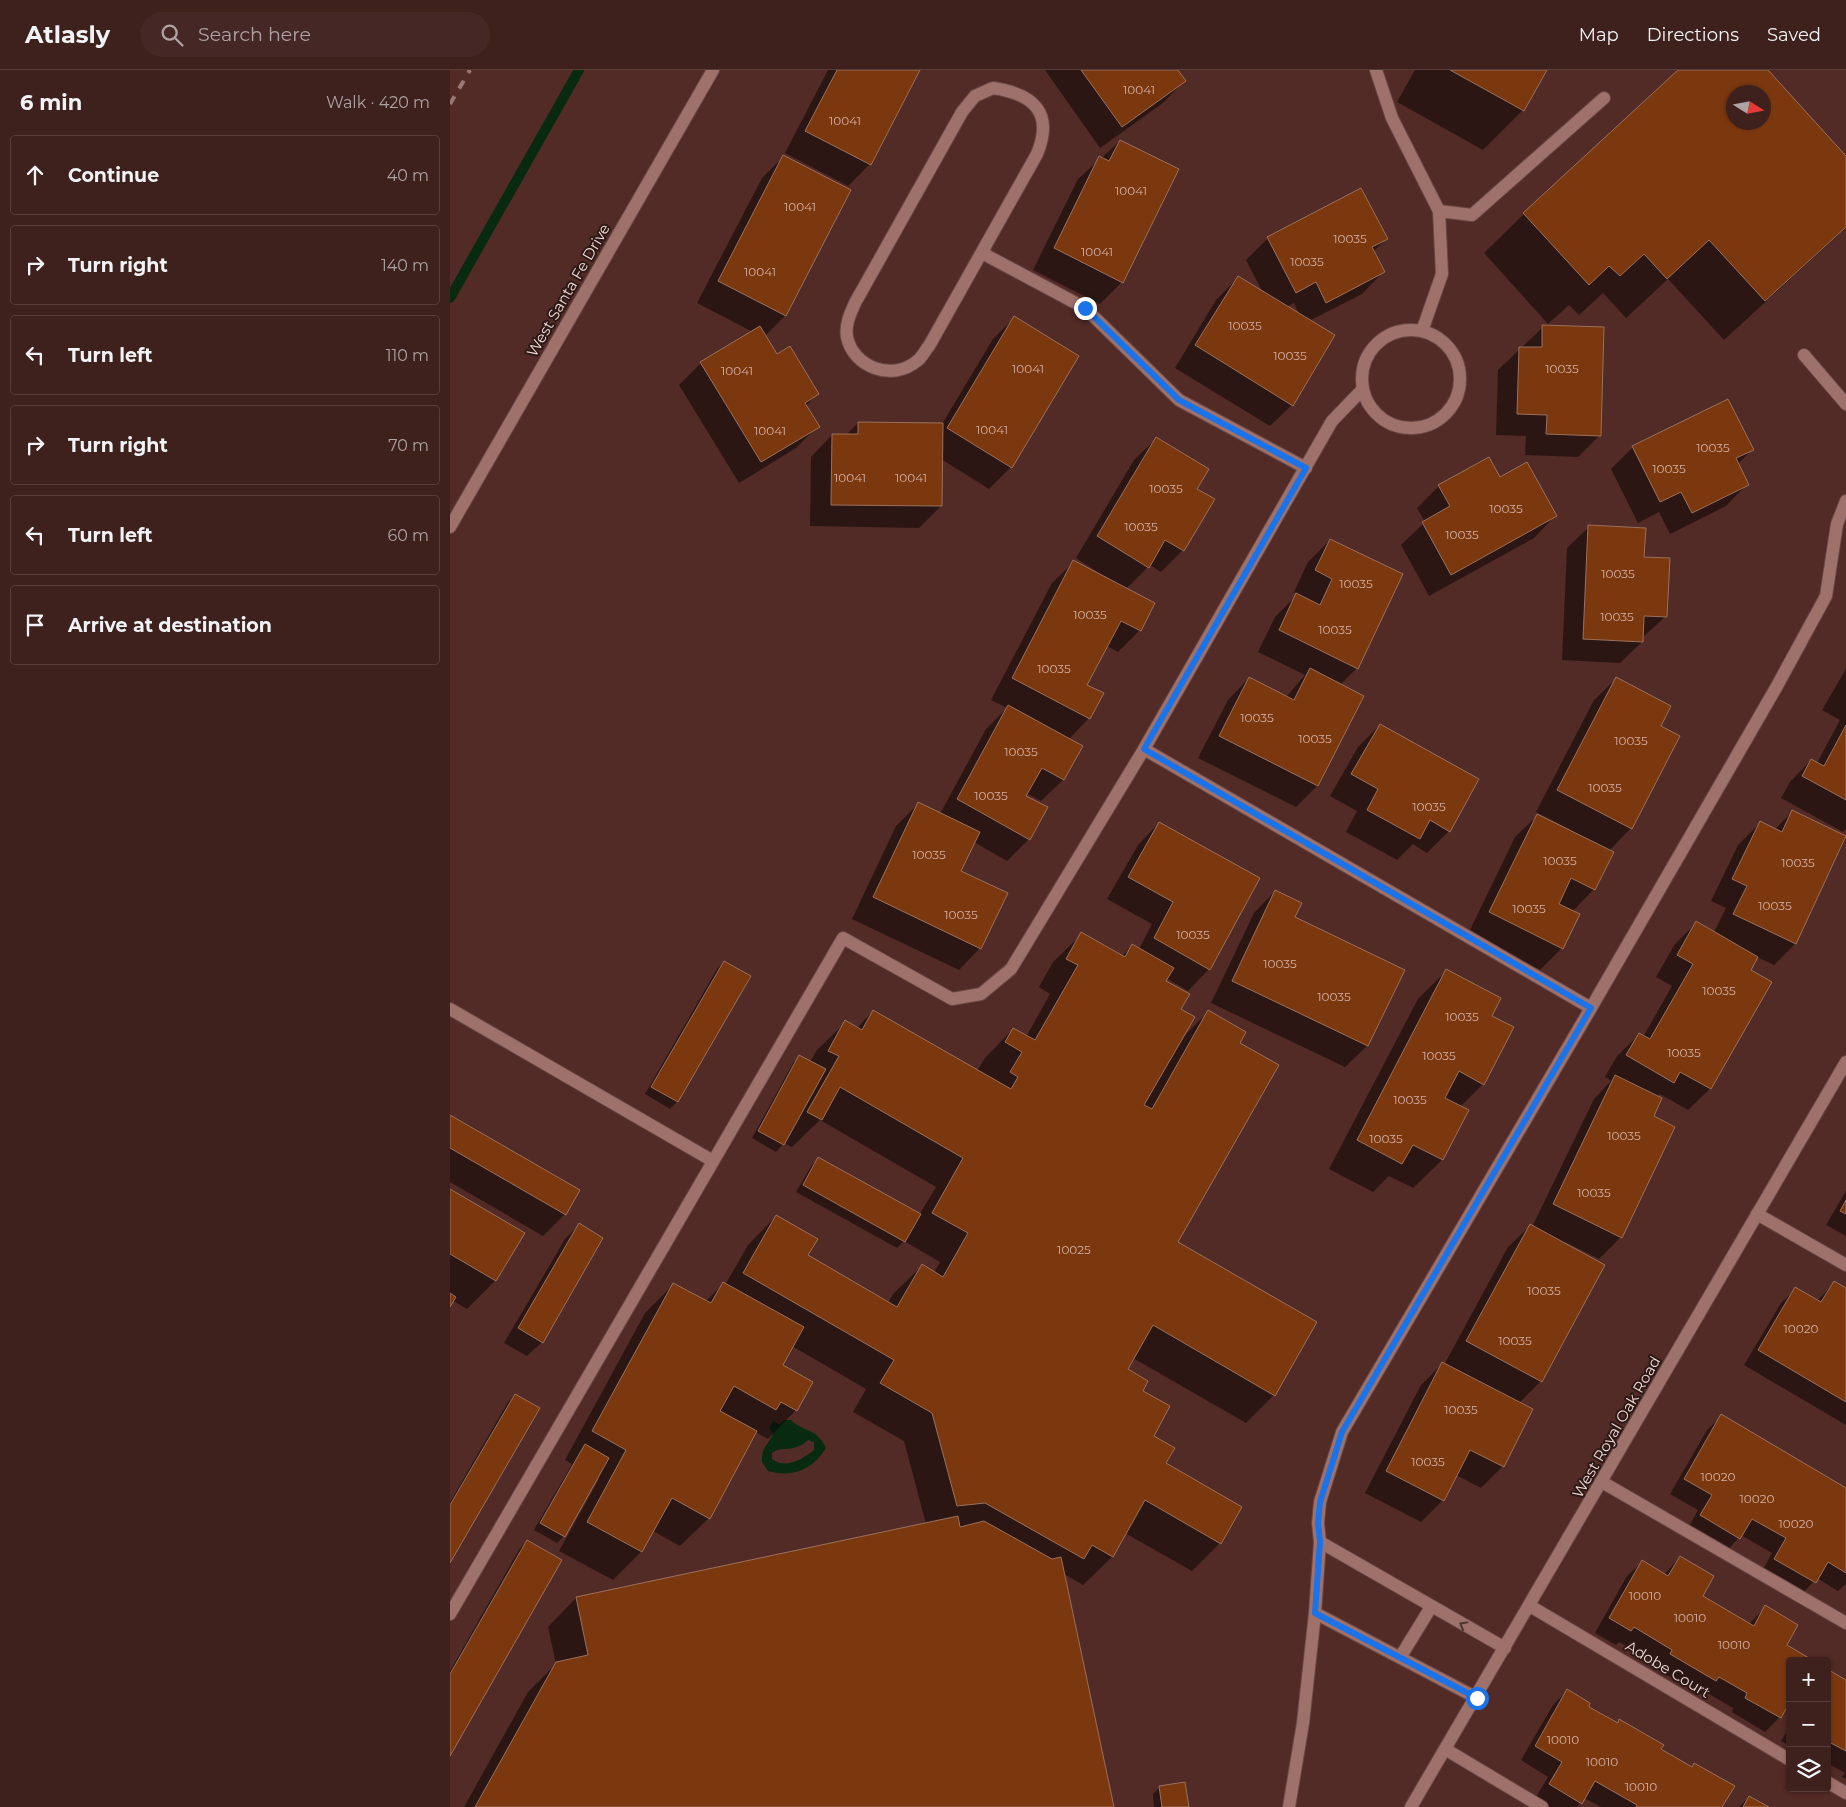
<!DOCTYPE html>
<meta charset="utf-8">
<style>
body{margin:0;font-family:Montserrat,sans-serif;background:#452825;color:#f1f3f6}
.controls{position:absolute;right:15px;bottom:15px;display:grid;overflow:hidden;border-radius:5px;box-shadow:0 1px 4px #0004}
.controls button{width:45px;height:45px;display:grid;place-items:center;padding:0;border:0;border-bottom:1px solid #573e3b;background:#3e201c;color:#f1f3f6;font:25px sans-serif}
.compass{position:absolute;left:1276px;top:15px;width:45px;height:45px;border-radius:50%;background:#3e201c;box-shadow:0 1px 4px #0004;rotate:101deg}
.stop{position:absolute;width:15px;height:15px;margin:-11px;border:4px solid #1a73e8;border-radius:50%;background:#fff}
.stop.end{background:#1a73e8;border-color:#fff;box-shadow:0 1px 5px #0008}
.list{margin:0;padding:0;list-style:none}
h2{display:flex;justify-content:space-between;align-items:center;height:65px;margin:0;padding:0 20px;font-size:21px}
h2 small{font-size:16px;font-weight:400;color:#ada3a3}
.list li{display:grid;grid-template-columns:32px 1fr auto;gap:15px;align-items:center;box-sizing:border-box;height:80px;margin:0 10px 10px;padding:0 10px;border:1px solid #573e3b;border-radius:5px}
.list b{display:block;font-size:19px;white-space:nowrap}
.list em{font-size:16px;font-style:normal;color:#ada3a3}
.icon{flex:none;width:28px;height:28px;fill:none;stroke:currentColor;stroke-width:2;stroke-linecap:round;stroke-linejoin:round}
.map{position:relative;flex:none;width:1396px;height:1737px;overflow:hidden}
header{display:flex;align-items:center;gap:30px;box-sizing:border-box;height:70px;padding:0 25px;background:#3e201c;border-bottom:1px solid #573e3b}
header strong{font-size:24px}
nav{display:flex;gap:28px;margin-inline-start:auto;font-size:18px}
.search{width:350px;height:45px;background:#452825;display:flex;align-items:center;gap:12px;box-sizing:border-box;padding:0 18px;border-radius:28px;color:#ada3a3;font-size:19px}
main{display:flex}
aside{flex:1;background:#3e201c}
.map>svg:first-child{display:block}
.water{fill:#082b0f;fill-rule:evenodd}
.shadow{fill:#0007;fill-rule:evenodd}
.lines{fill:none;stroke-linecap:round;stroke-linejoin:round}
.stream{stroke:#082b0f;stroke-width:10}
.building{fill:#7b380f;stroke:#9a715d;fill-rule:evenodd}
.minor-casing{stroke:#6a4845;stroke-width:14}
.minor{stroke:#9f716b;stroke-width:12}
.rail{stroke:#9a7875;stroke-width:4;stroke-dasharray:9 9;stroke-linecap:butt}
.oneway{stroke:#4e3330}
.route{stroke:#1a73e8;stroke-width:6}
.labels{text-anchor:middle;dominant-baseline:central;stroke-width:4;stroke-linejoin:round;paint-order:stroke}
.number-label{font-size:12px;fill:#d4aea2}
.street-label{font-size:15px;fill:#f1d6d3;stroke:#2b1916}
</style>
<header>
<strong>Atlasly</strong>
<div class="search"><svg class="icon" aria-label="search" viewBox="0 0 24 24"><circle cx="10" cy="10" r="6"/><path d="M15 15l6 6"/></svg>Search here</div>
<nav><a>Map</a><a>Directions</a><a>Saved</a></nav>
</header>
<main>
<aside>
<h2>6 min<small>Walk · 420 m</small></h2>
<ul class="list">
<li><svg class="icon" aria-label="ahead" viewBox="0 0 24 24"><path d="M12 20V5M6 11l6-6 6 6"/></svg><div><b>Continue</b></div><em>40 m</em></li>
<li><svg class="icon" aria-label="right" viewBox="0 0 24 24"><path d="M7 20v-9h11M14 6l5 5-5 5"/></svg><div><b>Turn right</b></div><em>140 m</em></li>
<li><svg class="icon" aria-label="left" viewBox="0 0 24 24"><path d="M17 20v-9H6M10 6l-5 5 5 5"/></svg><div><b>Turn left</b></div><em>110 m</em></li>
<li><svg class="icon" aria-label="right" viewBox="0 0 24 24"><path d="M7 20v-9h11M14 6l5 5-5 5"/></svg><div><b>Turn right</b></div><em>70 m</em></li>
<li><svg class="icon" aria-label="left" viewBox="0 0 24 24"><path d="M17 20v-9H6M10 6l-5 5 5 5"/></svg><div><b>Turn left</b></div><em>60 m</em></li>
<li><svg class="icon" aria-label="arrive" viewBox="0 0 24 24"><path d="M6 21V4h12l-3 4 3 4H6"/></svg><div><b>Arrive at destination</b></div></li>
</ul>
</aside>
<div class="map">
<svg width="1396" height="1737" viewBox="0 0 1396 1737">
<rect width="100%" height="100%" fill="#522a26"/>
<path class="water" d="M335 1350H341C354 1363 366 1357 376 1378 362 1400 343 1408 318 1401L312 1392C311 1375 320 1375 323 1363L319 1358 324 1351 329 1355ZM358 1370 364 1372V1380C353 1389 335 1400 322 1389V1383C332 1375 343 1384 358 1370Z"/>
<g class="shadow">
<polygon points="378,0 468,0 420,94 398,116 335,83"/>
<polygon points="595,0 727,0 734,11 713,33 650,78"/>
<polygon points="965,0 1095,0 1073,40 1033,80 947,32"/>
<path d="M1230 0H1316L1396 87V158L1274 270 1218 209 1176 248 1153 223 1129 245 1119 235 1098 254 1034 183 1074 144ZM1284 22H1314V52H1284Z"/>
<polygon points="670,71 672,212 650,234 583,200 628,109"/>
<polygon points="334,86 335,246 315,266 326,285 367,324 356,336 368,356 346,378 289,413 229,315 251,293 303,262 247,233 312,108"/>
<path d="M911 119 937 168 923 182 933 202 912 224 859 251 842 335 820 356 725 298 766 230 788 208 813 223 796 190 818 168ZM844 233 850 246 836 237Z"/>
<polygon points="564,248 561,397 539,419 491,389 491,436 469,458 360,456 361,387 382,365 396,365 408,353 492,354 543,269"/>
<polygon points="1093,257 1150,365 1128,387 1075,385 1076,366 1046,365 1048,300"/>
<polygon points="706,369 745,419 733,480 711,502 700,495 676,519 690,560 668,582 657,576 636,616 639,648 618,670 631,677 613,710 591,731 576,723 575,726 579,769 557,791 524,772 510,801 530,878 509,900 402,849 446,756 468,734 490,744 536,659 557,638 541,630 602,513 624,492 651,506 652,505 626,488 684,390"/>
<polygon points="1183,377 1302,380 1288,394 1297,414 1276,436 1220,464 1209,442 1188,453 1161,399"/>
<polygon points="1050,409 1105,446 1084,468 979,526 951,475 975,452 967,438 989,416"/>
<polygon points="1139,457 1193,488 1216,546 1192,568 1192,572 1170,593 1112,590 1117,478"/>
<polygon points="880,470 907,598 890,615 913,627 867,716 846,737 748,688 778,630 799,608 836,627 855,605 808,582 825,547 848,524 844,522 858,492"/>
<polygon points="1396,599 1396,759 1393,762 1331,728 1340,712 1361,690 1367,693 1390,650 1372,640"/>
<polygon points="1166,609 1209,656 1181,758 1159,781 1144,819 1122,842 1112,878 1090,900 1018,864 1065,767 1087,746 1119,762 1121,760 1086,742 1144,630"/>
<polygon points="930,655 999,761 977,783 963,774 947,790 896,762 907,741 880,726 908,677"/>
<polygon points="1342,742 1396,768 1345,874 1324,895 1307,887 1299,900 1320,913 1260,1019 1238,1040 1210,1024 1207,1027 1171,1167 1149,1189 1115,1172 1091,1311 1069,1333 1053,1396 1031,1418 1006,1405 993,1430 971,1452 915,1423 971,1315 992,1294 994,1295 1058,1177 1080,1156 1082,1157 1144,1029 1161,1011 1155,1007 1167,986 1189,965 1193,967 1222,916 1206,907 1225,874 1247,852 1264,862 1276,838 1261,831 1288,775 1310,753 1324,760"/>
<polygon points="709,753 759,899 738,921 716,908 714,912 729,940 732,968 758,942 788,974 726,1173 824,1325 796,1353 683,1288 676,1299 691,1321 702,1366 715,1393 770,1473 742,1501 675,1463 662,1487 633,1515 616,1505 614,1507 662,1737 14,1737 78,1622 106,1594 98,1557 126,1528 476,1454 454,1371 403,1342 416,1319 342,1276 331,1296 346,1340 318,1369 306,1362 259,1448 230,1476 203,1461 191,1482 163,1510 109,1481 149,1409 147,1407 114,1466 107,1473 84,1460 122,1394 115,1390 195,1243 224,1214 255,1232 273,1214 275,1215 298,1175 326,1146 356,1186 438,1233 443,1224 472,1196 484,1203 490,1192 454,1171 447,1178 346,1122 362,1095 369,1088 469,1145 486,1117 370,1050 342,1077 334,1073 326,1082 302,1068 343,993 350,986 360,992 367,980 396,952 407,958 423,941 527,1001 535,988 563,959 576,967 600,924 589,917 603,892 632,864 671,887 682,876 689,879 702,854 657,829 688,775"/>
<polygon points="825,821 843,848 953,900 917,976 895,997 761,933 804,843"/>
<polygon points="274,892 299,906 227,1032 220,1039 195,1024 267,899"/>
<polygon points="996,901 1040,946 1033,1014 1010,1037 1017,1041 992,1090 963,1118 939,1106 923,1122 879,1099 968,929"/>
<polygon points="0,1046 128,1120 115,1144 93,1166 0,1112"/>
<polygon points="0,1121 45,1211 17,1239 2,1230 0,1234"/>
<polygon points="1396,1121 1396,1166 1376,1155"/>
<polygon points="129,1155 92,1272 77,1286 54,1273 115,1169"/>
<polygon points="1384,1213 1396,1220 1396,1355 1294,1295 1331,1233 1346,1219 1367,1231"/>
<polygon points="65,1325 0,1490 0,1432 58,1332"/>
<polygon points="1272,1346 1396,1420 1396,1514 1388,1521 1367,1508 1350,1526 1311,1503 1322,1483 1291,1465 1275,1483 1237,1460 1248,1440 1220,1424 1257,1360"/>
<polygon points="77,1471 0,1683 0,1601 70,1478"/>
<polygon points="1230,1487 1251,1526 1299,1554 1316,1537 1335,1575 1340,1591 1330,1647 1315,1662 1282,1642 1283,1638 1254,1621 1251,1624 1206,1599 1208,1594 1169,1572 1166,1575 1145,1563 1177,1506 1192,1492 1214,1505"/>
<polygon points="1377,1601 1396,1611 1396,1709 1392,1707 1395,1703 1377,1693"/>
<polygon points="1117,1621 1137,1637 1167,1654 1170,1651 1241,1698 1244,1694 1271,1737 1151,1737 1134,1728 1127,1737 1099,1737 1085,1729 1098,1707 1071,1690 1103,1635"/>
<polygon points="1340,1656 1340,1676 1331,1671"/>
<polygon points="710,1717 738,1737 704,1737 703,1724"/>
<polygon points="1299,1727 1317,1737 1289,1737"/>
</g>
<g class="lines">
<polyline class="stream" points="0,228 129,0"/>
</g>
<g class="building">
<polygon points="387,0 470,0 421,95 355,61"/>
<polygon points="631,0 728,0 736,11 672,57"/>
<polygon points="1000,0 1097,0 1074,41"/>
<path d="M1228 0H1318L1396 86V157L1315 231 1259 170 1217 209 1194 184 1170 206 1159 196 1139 215 1073 143ZM1284 22H1314V52H1284Z"/>
<polygon points="670,70 729,99 673,213 604,178 649,86 659,91"/>
<polygon points="333,85 401,120 336,246 268,211"/>
<polygon points="911,118 938,169 922,177 935,202 876,233 866,212 846,223 817,167"/>
<polygon points="788,206 885,265 843,336 745,275"/>
<polygon points="564,246 629,286 562,398 497,358"/>
<polygon points="1092,255 1154,257 1151,366 1096,364 1097,345 1067,344 1069,277 1092,277"/>
<polygon points="310,256 327,284 340,276 369,324 355,333 370,357 311,392 250,292"/>
<polygon points="1278,329 1304,380 1286,388 1299,415 1242,443 1231,422 1210,432 1182,376"/>
<polygon points="408,352 493,353 492,436 381,435 382,364 408,364"/>
<polygon points="706,367 759,399 747,419 765,429 734,481 715,470 699,498 647,466"/>
<polygon points="1039,387 1050,407 1077,392 1107,446 1001,505 972,452 1000,436 988,415"/>
<polygon points="1138,455 1196,458 1194,487 1220,488 1217,547 1194,546 1193,572 1133,569"/>
<polygon points="880,469 953,504 908,599 829,560 846,523 870,535 882,509 865,500"/>
<polygon points="623,490 705,533 691,561 671,551 637,615 654,623 640,649 562,608"/>
<polygon points="860,598 914,626 868,716 769,666 799,607 844,630"/>
<polygon points="1166,607 1221,636 1211,656 1230,666 1182,759 1107,720"/>
<polygon points="558,635 633,676 614,710 592,698 576,726 598,737 580,770 507,729"/>
<polygon points="930,654 1029,709 1000,762 980,750 970,769 917,740 928,719 901,704"/>
<polygon points="1396,655 1396,730 1352,706 1361,689 1374,696"/>
<polygon points="468,732 530,762 511,801 558,823 531,879 423,827"/>
<polygon points="1342,740 1396,766 1346,874 1283,844 1297,816 1282,809 1310,751 1332,762"/>
<polygon points="1087,744 1164,782 1145,820 1121,808 1109,834 1130,844 1113,879 1039,842"/>
<polygon points="709,752 810,808 760,900 704,868 723,832 678,807"/>
<polygon points="825,820 852,833 845,847 955,900 918,976 782,911"/>
<polygon points="1246,851 1308,887 1301,900 1322,912 1261,1019 1230,1002 1224,1013 1176,985 1189,963 1200,969 1243,894 1227,885"/>
<polygon points="631,862 675,887 682,874 724,898 716,911 740,924 731,939 745,947 694,1035 702,1039 758,940 796,962 790,973 829,995 728,1172 867,1252 825,1326 703,1255 678,1299 698,1311 693,1321 720,1336 704,1366 725,1378 716,1393 792,1437 771,1474 695,1430 663,1487 642,1475 634,1489 535,1433 507,1436 482,1343 430,1313 444,1290 293,1203 326,1145 368,1169 358,1185 447,1237 472,1194 493,1207 518,1163 482,1143 513,1088 390,1017 372,1050 357,1042 389,986 378,981 395,950 412,960 423,940 561,1019 568,1007 560,1002 572,982 555,972 563,958 585,970 628,895 616,889"/>
<polygon points="274,891 301,906 228,1032 201,1017"/>
<polygon points="996,899 1051,928 1042,946 1064,957 1034,1015 1009,1001 995,1028 1019,1040 993,1090 963,1075 952,1094 907,1070"/>
<polygon points="349,985 376,999 334,1075 308,1061"/>
<polygon points="1165,1005 1212,1028 1204,1046 1225,1057 1172,1168 1103,1134"/>
<polygon points="0,1045 130,1120 116,1145 0,1078"/>
<polygon points="368,1087 471,1144 455,1172 353,1115"/>
<polygon points="0,1119 75,1163 46,1211 0,1184"/>
<polygon points="1396,1130 1396,1144 1390,1141"/>
<polygon points="129,1153 153,1168 93,1273 68,1258"/>
<polygon points="1080,1154 1155,1195 1092,1312 1016,1271"/>
<polygon points="1384,1211 1396,1218 1396,1332 1308,1280 1345,1217 1371,1232"/>
<polygon points="273,1212 354,1257 333,1295 363,1312 347,1341 331,1332 326,1340 284,1316 270,1341 307,1361 260,1449 222,1428 192,1482 137,1452 176,1380 142,1361 223,1213 261,1233"/>
<polygon points="0,1223 6,1227 0,1237"/>
<polygon points="992,1292 1083,1339 1054,1397 1020,1380 994,1431 936,1401"/>
<polygon points="65,1324 90,1338 0,1493 0,1435"/>
<polygon points="1271,1344 1396,1418 1396,1503 1378,1492 1366,1513 1324,1489 1336,1468 1302,1449 1290,1469 1250,1445 1262,1425 1234,1409"/>
<polygon points="135,1374 159,1388 115,1467 90,1453"/>
<polygon points="508,1446 510,1457 534,1451 602,1489 611,1487 664,1737 25,1737 106,1592 138,1585 126,1527"/>
<polygon points="77,1470 112,1490 0,1686 0,1604"/>
<polygon points="1230,1486 1264,1506 1253,1526 1304,1556 1315,1535 1348,1555 1337,1575 1364,1591 1340,1591 1340,1632 1331,1648 1295,1628 1297,1623 1269,1607 1266,1611 1220,1584 1222,1580 1184,1557 1181,1561 1159,1548 1192,1490 1218,1506"/>
<polygon points="1377,1599 1396,1610 1396,1681 1377,1671"/>
<polygon points="1117,1619 1140,1633 1139,1637 1168,1653 1169,1649 1214,1675 1211,1679 1242,1697 1244,1693 1285,1716 1272,1737 1186,1737 1187,1735 1145,1711 1132,1734 1099,1714 1112,1692 1085,1676"/>
<polygon points="735,1712 739,1737 712,1737 709,1716"/>
<polygon points="1299,1726 1319,1737 1293,1737"/>
</g>
<g class="lines">
<g class="minor-casing">
<g id="minor">
<polyline points="926,0 942,48 989,141 992,204 972,261"/>
<path d="M543 18C584 24 604 43 587 84L479 276C475 280 472 288 467 291 442 312 403 297 397 267 395 255 400 244 405 233L512 42 525 26Z"/>
<polyline points="989,141 1022,145 1154,28"/>
<polyline points="532,183 635,238 729,330 856,398"/>
<circle cx="961" cy="309" r="49"/>
<polyline points="1354,285 1396,334"/>
<polyline points="0,457 263,0"/>
<polyline points="694,679 1141,938"/>
<polyline points="0,939 263,1091"/>
<polyline points="1307,1144 1396,1195"/>
<polyline points="1152,1412 1396,1553"/>
<polyline points="870,1472 1055,1578"/>
<polyline points="1080,1536 1340,1690"/>
<polyline points="865,1543 1027,1628"/>
<polyline points="0,1544 393,868 502,929 531,924 561,899 694,679 882,351 913,319"/>
<polyline points="951,1586 981,1537"/>
<polyline points="995,1679 1092,1737"/>
<polyline points="1377,1712 1396,1723"/>
<polyline points="839,1737 853,1653 865,1543 870,1472 868,1453 870,1432 892,1362 1141,938 1327,616 1376,526 1387,454 1396,431"/>
<polyline points="961,1737 1396,992"/>
</g>
</g>
<use href="#minor" class="minor"/>
<polyline class="rail" points="0,34 20,0"/>
</g>
<defs><path id="oneway-chevron" d="M-2-3.5L2.5 0L-2 3.5" fill="none" stroke-width="1.6" stroke-linecap="round" stroke-linejoin="round" transform="scale(1.25)"/></defs>
<use class="oneway" href="#oneway-chevron" transform="translate(1013 1555) rotate(-151)"/>
<g class="lines">
<polyline class="route" points="635,238 729,330 856,398 694,679 1141,938 892,1362 870,1432 868,1453 870,1472 865,1543 1027,1628"/>
</g>
<g class="labels">
<g class="number-label">
<text x="689" y="19">10041</text>
<text x="395" y="50">10041</text>
<text x="681" y="120">10041</text>
<text x="350" y="136">10041</text>
<text x="900" y="168">10035</text>
<text x="647" y="181">10041</text>
<text x="857" y="191">10035</text>
<text x="310" y="201">10041</text>
<text x="795" y="255">10035</text>
<text x="840" y="285">10035</text>
<text x="578" y="298">10041</text>
<text x="1112" y="298">10035</text>
<text x="287" y="300">10041</text>
<text x="542" y="359">10041</text>
<text x="320" y="360">10041</text>
<text x="1263" y="377">10035</text>
<text x="1219" y="398">10035</text>
<text x="400" y="407">10041</text>
<text x="461" y="407">10041</text>
<text x="716" y="418">10035</text>
<text x="1056" y="438">10035</text>
<text x="691" y="456">10035</text>
<text x="1012" y="464">10035</text>
<text x="1168" y="503">10035</text>
<text x="906" y="513">10035</text>
<text x="640" y="544">10035</text>
<text x="1167" y="546">10035</text>
<text x="885" y="559">10035</text>
<text x="604" y="598">10035</text>
<text x="807" y="647">10035</text>
<text x="865" y="668">10035</text>
<text x="1181" y="670">10035</text>
<text x="571" y="681">10035</text>
<text x="1155" y="717">10035</text>
<text x="541" y="725">10035</text>
<text x="979" y="736">10035</text>
<text x="479" y="784">10035</text>
<text x="1110" y="790">10035</text>
<text x="1348" y="792">10035</text>
<text x="1325" y="835">10035</text>
<text x="1079" y="838">10035</text>
<text x="511" y="844">10035</text>
<text x="743" y="864">10035</text>
<text x="830" y="893">10035</text>
<text x="1269" y="920">10035</text>
<text x="884" y="926">10035</text>
<text x="1012" y="946">10035</text>
<text x="1234" y="982">10035</text>
<text x="989" y="985">10035</text>
<text x="960" y="1029">10035</text>
<text x="1174" y="1065">10035</text>
<text x="936" y="1068">10035</text>
<text x="1144" y="1122">10035</text>
<text x="624" y="1179">10025</text>
<text x="1094" y="1220">10035</text>
<text x="1351" y="1258">10020</text>
<text x="1065" y="1270">10035</text>
<text x="1011" y="1339">10035</text>
<text x="978" y="1391">10035</text>
<text x="1268" y="1406">10020</text>
<text x="1307" y="1428">10020</text>
<text x="1346" y="1453">10020</text>
<text x="1195" y="1525">10010</text>
<text x="1240" y="1547">10010</text>
<text x="1284" y="1574">10010</text>
<text x="1113" y="1669">10010</text>
<text x="1152" y="1691">10010</text>
<text x="1191" y="1716">10010</text>
</g>
<g class="street-label">
<text transform="translate(118 220) rotate(-60)">West Santa Fe Drive</text>
<text transform="translate(1166 1357) rotate(-60)">West Royal Oak Road</text>
<text transform="translate(1218 1599) rotate(31)">Adobe Court</text>
</g>
</g>
</svg>
<div class="controls">
<button>+</button>
<button>−</button>
<button><svg class="icon" aria-label="layers" viewBox="0 0 24 24"><path d="M12 4l9 5-9 5-9-5zM3 14l9 5 9-5"/></svg></button>
</div>
<svg class="compass" viewBox="-18 -18 36 36"><path d="M0-13l5 13h-10z" fill="#e53935"/><path d="M0 13l5-13h-10z" fill="#ada3a3"/></svg>
<div class="stop" style="left:1027px;top:1628px"></div>
<div class="stop end" style="left:635px;top:238px"></div>
</div>
</main>
